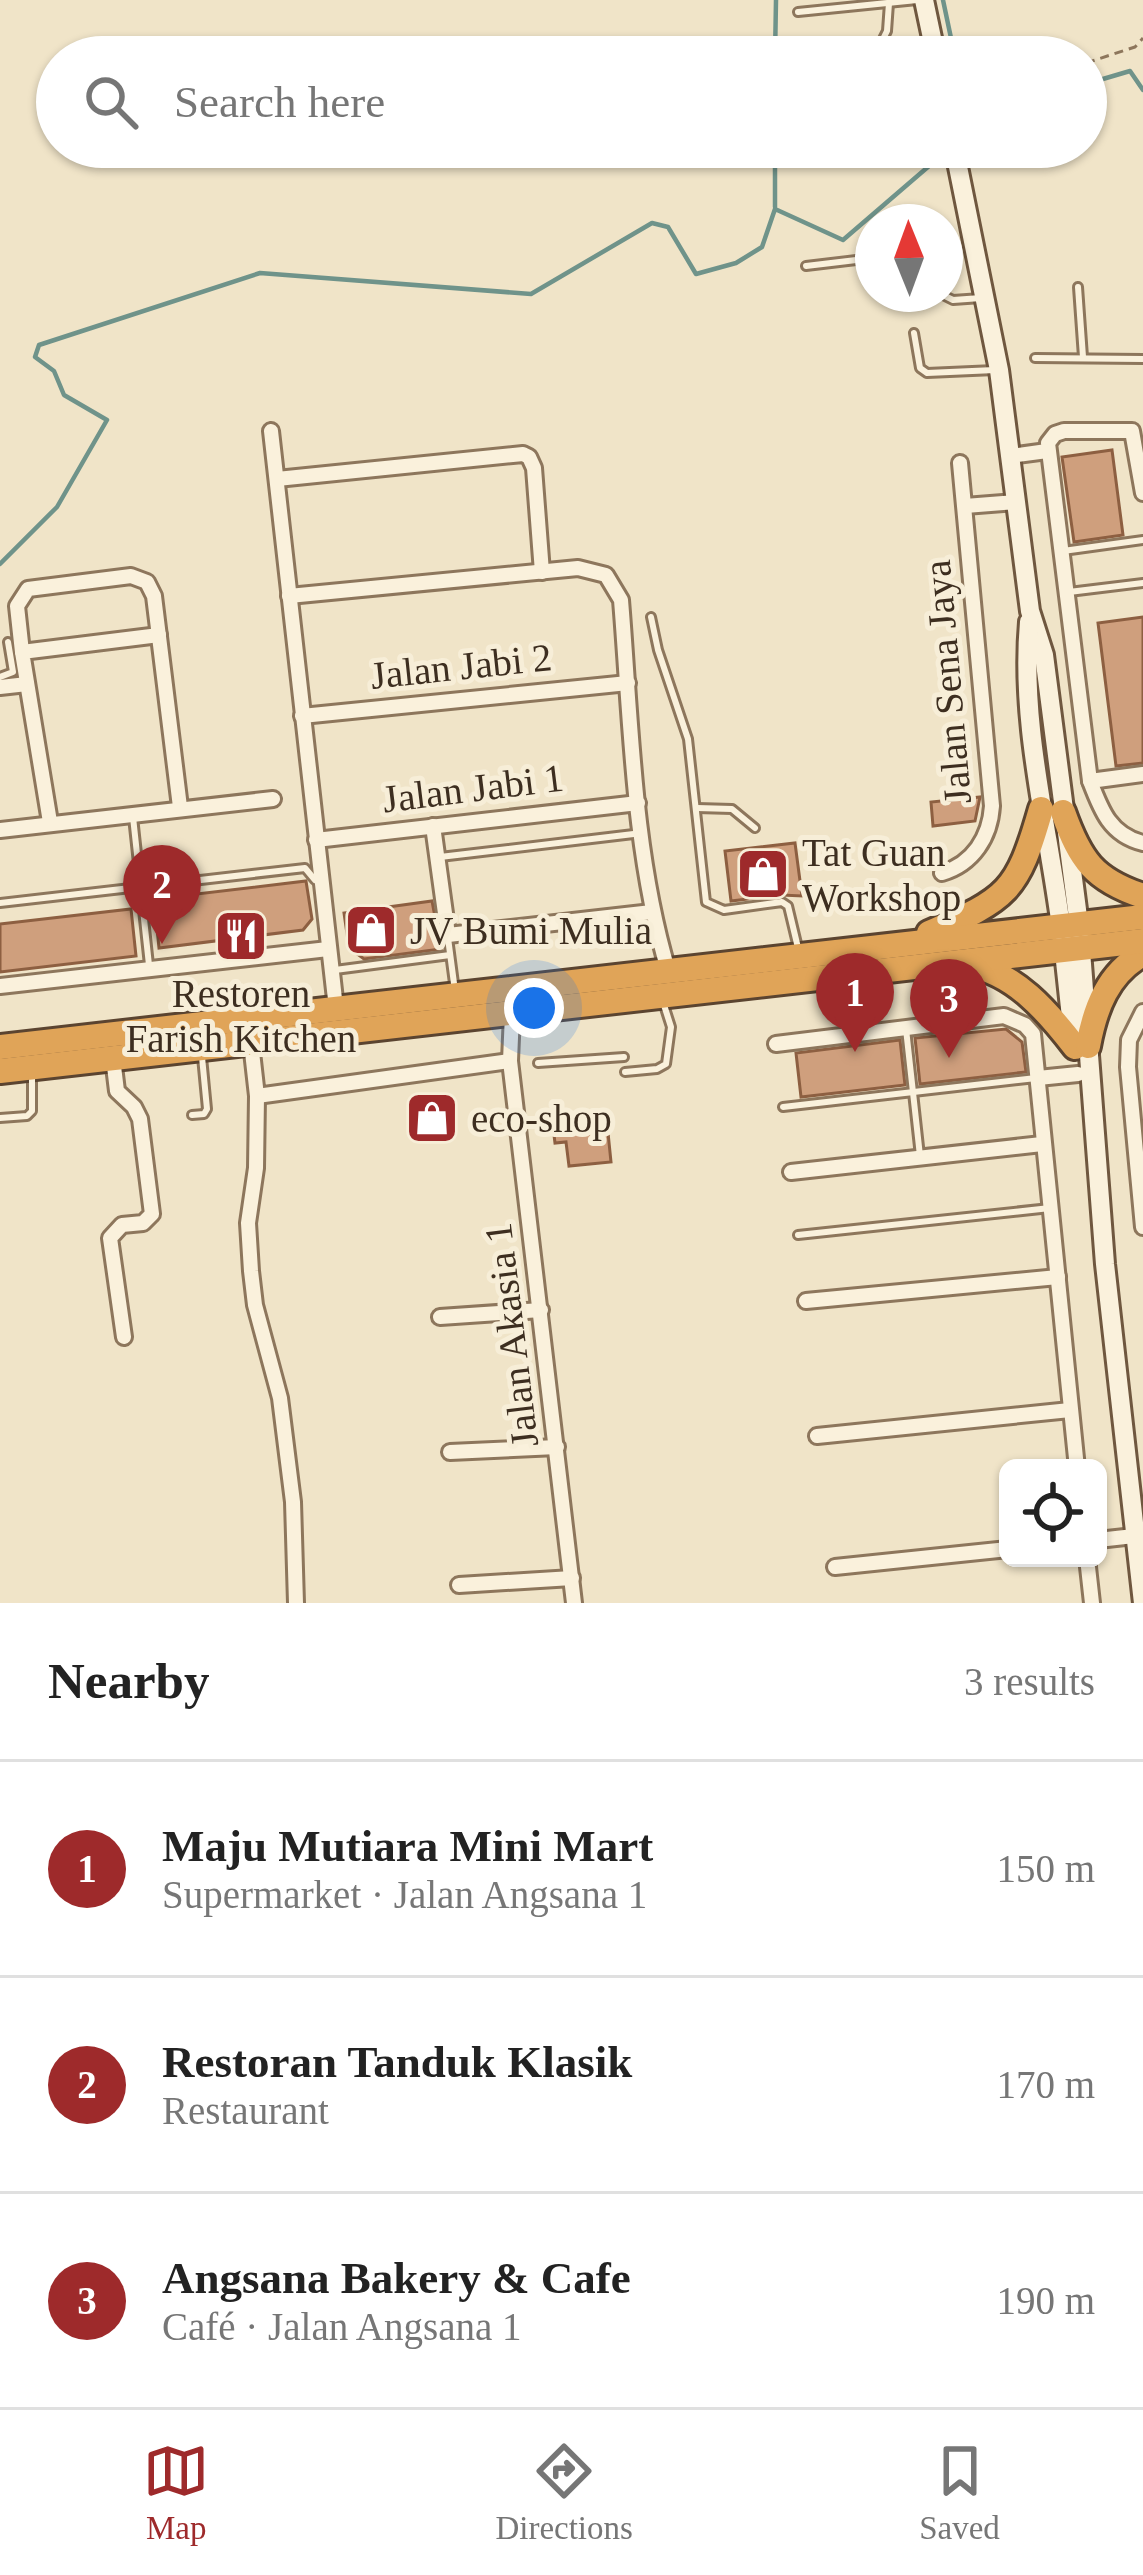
<!DOCTYPE html>
<meta charset="utf-8">
<style>
body{margin:0;font-family:Georgia,serif;background:#f6f6f6;color:#222}
.controls{position:absolute;right:36px;bottom:36px;display:grid;overflow:hidden;border-radius:18px;box-shadow:0 3px 9px #0004}
.controls button{width:108px;height:108px;display:grid;place-items:center;padding:0;border:0;border-bottom:3px solid #e0e0e0;background:#fff;color:#222;font:60px sans-serif}
.compass{position:absolute;left:855px;top:204px;width:108px;height:108px;border-radius:50%;background:#fff;box-shadow:0 3px 9px #0004;rotate:359deg}
.you{position:absolute;left:534px;top:1008px;width:42px;height:42px;margin:-30px;border:9px solid #fff;border-radius:50%;background:#1a73e8;box-shadow:0 0 0 18px #1a73e833}
.badge{display:grid;place-items:center;width:78px;height:78px;border-radius:50%;background:#9e2a2b;color:#fff;font-size:39px;font-weight:700}
.pin{position:absolute;translate:-50% -99px;filter:drop-shadow(0 3px 6px #0008)}
.pin::after{content:'';position:absolute;top:63px;width:42px;height:36px;background:inherit;clip-path:polygon(0 0,100% 0,50% 100%)}
.list{margin:0;padding:0;list-style:none}
h2{display:flex;justify-content:space-between;align-items:center;height:156px;margin:0;padding:0 48px;font-size:51px}
h2 small{font-size:39px;font-weight:400;color:#767676}
.list li{display:grid;grid-template-columns:78px 1fr auto;gap:36px;align-items:center;box-sizing:border-box;height:216px;padding:0 48px;border-top:3px solid #e0e0e0}
.list b{display:block;font-size:45px;white-space:nowrap}
.list p{margin:0;font-size:39px;white-space:nowrap;color:#767676}
.list em{font-size:39px;font-style:normal;color:#767676}
.icon{flex:none;width:66px;height:66px;fill:none;stroke:currentColor;stroke-width:2;stroke-linecap:round;stroke-linejoin:round}
.map{position:relative;flex:none;width:1143px;height:1603px;overflow:hidden}
.search{position:absolute;background:#fff;box-shadow:0 3px 9px #0004;left:36px;right:36px;top:36px;height:132px;display:flex;align-items:center;gap:30px;box-sizing:border-box;padding:0 42px;border-radius:66px;color:#767676;font-size:45px}
.sheet{height:804px;background:#fff}
nav{display:flex;justify-content:space-around;align-items:center;box-sizing:border-box;height:168px;border-top:3px solid #e0e0e0;background:#fff;font-size:33px;color:#767676}
nav a{display:grid;justify-items:center;gap:6px}
nav .on{color:#9e2a2b}
.map>svg:first-child{display:block}
.lines{fill:none;stroke-linecap:round;stroke-linejoin:round}
.stream{stroke:#6f938a;stroke-width:4.5}
.building{fill:#cf9f7d;stroke:#8d5f41;stroke-width:3}
.lane-casing{stroke:#8d765c;stroke-width:12}
.street-casing{stroke:#8d765c;stroke-width:20}
.secondary-casing{stroke:#6f573f;stroke-width:24}
.highway-casing{stroke:#5b4430;stroke-width:30}
.path{stroke:#8d765c;stroke-width:3;stroke-dasharray:9 6;stroke-linecap:butt}
.lane{stroke:#faf1dc;stroke-width:6}
.street{stroke:#faf1dc;stroke-width:14}
.secondary{stroke:#faf1dc;stroke-width:18}
.highway{stroke:#e0a458;stroke-width:24}
.labels{text-anchor:middle;dominant-baseline:central;stroke-width:10;stroke-linejoin:round;paint-order:stroke}
.street-label{font-size:39px;fill:#3d2e20;stroke:#f7eed8}
.poi-label{font-size:39px;fill:#3d2e20;stroke:#f7eed8;text-anchor:start}
</style>
<div class="map">
<svg width="1143" height="1603" viewBox="0 0 1143 1603">
<rect width="100%" height="100%" fill="#f0e4c8"/>
<g class="lines">
<g class="stream">
<polyline points="943,0 955,57"/>
<polyline points="775,57 776,0"/>
<polyline points="1086,84 1130,71 1143,90"/>
<polyline points="965,151 997,147"/>
<polyline points="775,207 775,147"/>
<polyline points="0,564 57,507 107,420 64,395 54,371 35,357 39,345 260,273 531,294 652,223 668,227 696,274 736,263 762,247 775,209 843,240 936,160"/>
</g>
</g>
<g class="building">
<polygon points="1112,450 1123,535 1074,542 1062,457"/>
<polygon points="1143,617 1143,763 1116,766 1098,623"/>
<polygon points="980,797 975,821 933,826 931,802"/>
<polygon points="795,843 802,896 781,895 731,901 725,851"/>
<polygon points="306,881 312,919 303,930 159,948 154,899"/>
<polygon points="432,901 441,949 364,959 349,948 344,913"/>
<polygon points="131,909 136,956 0,972 0,924"/>
<polygon points="1006,1029 1022,1042 1026,1072 920,1084 915,1038"/>
<polygon points="900,1040 905,1085 801,1097 796,1053"/>
<polygon points="606,1113 611,1162 569,1166 566,1142 555,1143 552,1119"/>
</g>
<g class="lines">
<g class="lane-casing">
<g id="lane">
<polyline points="798,12 917,0"/>
<polyline points="874,57 887,31 889,3"/>
<polyline points="806,266 873,258"/>
<polyline points="1078,287 1083,357"/>
<polyline points="941,294 953,300 981,298"/>
<polyline points="914,333 920,368 927,373 995,370"/>
<polyline points="1035,358 1143,359"/>
<polyline points="1063,551 1143,540"/>
<polyline points="1069,592 1143,583"/>
<polyline points="651,617 658,650 688,739 706,902 724,910 782,902 788,906 799,952"/>
<polyline points="0,677 13,672 8,642"/>
<polyline points="697,808 732,809 755,828"/>
<polyline points="133,817 149,965"/>
<polyline points="440,857 642,833"/>
<polyline points="0,903 305,868 315,880"/>
<polyline points="448,938 455,991"/>
<polyline points="335,970 450,955"/>
<polyline points="906,1029 920,1156"/>
<polyline points="538,1063 624,1057"/>
<polyline points="625,1072 657,1069 666,1064 671,1027 664,1005"/>
<polyline points="783,1107 1036,1078"/>
<polyline points="192,1115 204,1114 207,1109 202,1057"/>
<polyline points="0,1118 27,1116 32,1111 32,1077"/>
<polyline points="798,1235 1050,1208"/>
</g>
</g>
<g class="street-casing">
<g id="street">
<polyline points="271,431 336,1008"/>
<polyline points="1010,456 1047,451"/>
<polyline points="277,479 523,454 529,457 534,468 542,572"/>
<path d="M1143 493 1132 431H1064L1055 434 1048 443 1090 781C1101 810 1110 835 1143 843"/>
<polyline points="965,506 1016,502"/>
<path d="M289 596 578 568 606 575 621 600C631 722 633 852 668 970"/>
<polyline points="22,652 17,606 28,589 131,576 147,582 154,596 180,807"/>
<polyline points="0,687 27,684"/>
<polyline points="302,716 628,683"/>
<polyline points="1090,781 1143,774"/>
<polyline points="50,822 22,652 159,635"/>
<polyline points="433,826 448,935 652,912"/>
<polyline points="0,830 273,799"/>
<polyline points="316,840 638,803"/>
<path d="M942 873C973 864 990 837 992 806L960 463"/>
<polyline points="0,986 328,949"/>
<polyline points="1143,1012 1129,1040 1128,1067 1143,1227"/>
<polyline points="512,1014 510,1061 574,1603"/>
<polyline points="251,1043 257,1096 510,1061"/>
<polyline points="776,1044 1004,1016 1025,1025 1033,1034 1077,1468"/>
<polyline points="113,1058 117,1091 134,1107 140,1119 152,1214 143,1223 122,1225 110,1238 124,1337"/>
<polyline points="1038,1078 1078,1074"/>
<polyline points="257,1096 256,1168 248,1223 251,1271 255,1305 280,1398 293,1502 296,1603"/>
<polyline points="791,1172 1042,1144"/>
<polyline points="806,1301 1058,1277"/>
<polyline points="440,1317 541,1310"/>
<polyline points="817,1436 1070,1410"/>
<polyline points="450,1452 557,1447"/>
<polyline points="1098,1540 1134,1536"/>
<polyline points="1087,1558 1092,1603"/>
<polyline points="835,1567 1008,1549"/>
<polyline points="459,1585 572,1578"/>
</g>
</g>
<g class="secondary-casing">
<g id="secondary">
<polyline points="924,0 936,57"/>
<polyline points="954,147 999,370 1030,611 1044,655 1079,925 1105,1264 1143,1603"/>
<path d="M1029 622C1020 724 1048 826 1061 927 1066 967 1070 1007 1074 1047"/>
</g>
</g>
<g class="highway-casing">
<g id="highway">
<path d="M1063 812C1080 860 1094 880 1143 896"/>
<path d="M929 933C1008 898 1017 893 1041 809"/>
<path d="M969 965C1015 973 1048 1012 1075 1047"/>
<path d="M1088 1046C1095 1008 1108 973 1143 954"/>
<polyline points="0,1047 1143,917"/>
<polyline points="0,1071 1143,941"/>
</g>
</g>
<polyline class="path" points="1086,63 1135,47 1143,38"/>
<use href="#lane" class="lane"/>
<use href="#street" class="street"/>
<use href="#secondary" class="secondary"/>
<use href="#highway" class="highway"/>
</g>
<defs>
<g id="shop-square" transform="scale(2.7)"><rect x="-9" y="-9" width="18" height="18" rx="4" fill="#9e2a2b" stroke="#f7eed8"/><path d="M-5-2.5h2.3a2.7 3.5 0 0 1 5.4 0H5L5.5 6h-11ZM-1.5-2.5h3a1.5 2.3 0 0 0-3 0Z" fill="#fff"/></g>
<g id="restaurant-square" transform="scale(2.7)"><rect x="-9" y="-9" width="18" height="18" rx="4" fill="#9e2a2b" stroke="#f7eed8"/><path d="M-5-6h1v4h1v-4h1v4h1v-4h1v5L-1.5 .5V6h-2V.5L-5-1ZM5-6V6H3V1.5H1.5Q1.5-4 5-6Z" fill="#fff"/></g>
</defs>
<g fill-rule="evenodd">
<use href="#shop-square" x="763" y="874"/>
<use href="#shop-square" x="371" y="930"/>
<use href="#restaurant-square" x="241" y="936"/>
<use href="#shop-square" x="432" y="1118"/>
</g>
<g class="labels">
<g class="street-label">
<text transform="translate(461 666) rotate(-6)">Jalan Jabi 2</text>
<text transform="translate(947 682) rotate(-95)">Jalan Sena Jaya</text>
<text transform="translate(473 788) rotate(-7)">Jalan Jabi 1</text>
<text transform="translate(511 1335) rotate(-97)">Jalan Akasia 1</text>
</g>
<g class="poi-label">
<text x="802" y="852">Tat Guan<tspan x="802" dy="45">Workshop</tspan></text>
<text x="410" y="930">JV Bumi Mulia</text>
<text x="241" y="993" text-anchor="middle">Restoren<tspan x="241" dy="45">Farish Kitchen</tspan></text>
<text x="471" y="1118">eco-shop</text>
</g>
</g>
</svg>
<div class="controls">
<button><svg class="icon" aria-label="locate" viewBox="0 0 24 24"><circle cx="12" cy="12" r="6"/><path d="M12 2v4M12 18v4M2 12h4M18 12h4"/></svg></button>
</div>
<svg class="compass" viewBox="-18 -18 36 36"><path d="M0-13l5 13h-10z" fill="#e53935"/><path d="M0 13l5-13h-10z" fill="#767676"/></svg>
<div class="you"></div>
<div class="pin badge" style="left:855px;top:1052px">1</div>
<div class="pin badge" style="left:162px;top:944px">2</div>
<div class="pin badge" style="left:949px;top:1058px">3</div>
<div class="search"><svg class="icon" aria-label="search" viewBox="0 0 24 24"><circle cx="10" cy="10" r="6"/><path d="M15 15l6 6"/></svg>Search here</div>
</div>
<section class="sheet">
<h2>Nearby<small>3 results</small></h2>
<ul class="list">
<li><span class="badge">1</span><div><b>Maju Mutiara Mini Mart</b><p>Supermarket · Jalan Angsana 1</p></div><em>150 m</em></li>
<li><span class="badge">2</span><div><b>Restoran Tanduk Klasik</b><p>Restaurant</p></div><em>170 m</em></li>
<li><span class="badge">3</span><div><b>Angsana Bakery &amp; Cafe</b><p>Café · Jalan Angsana 1</p></div><em>190 m</em></li>
</ul>
</section>
<nav>
<a class="on"><svg class="icon" aria-label="map" viewBox="0 0 24 24"><path d="M3 6l6-2 6 2 6-2v14l-6 2-6-2-6 2zM9 4v14M15 6v14"/></svg>Map</a>
<a><svg class="icon" aria-label="directions" viewBox="0 0 24 24"><path d="M12 3l9 9-9 9-9-9zM9 14v-3h6M13 9l2 2-2 2"/></svg>Directions</a>
<a><svg class="icon" aria-label="saved" viewBox="0 0 24 24"><path d="M7 4h10v16l-5-4-5 4z"/></svg>Saved</a>
</nav>
